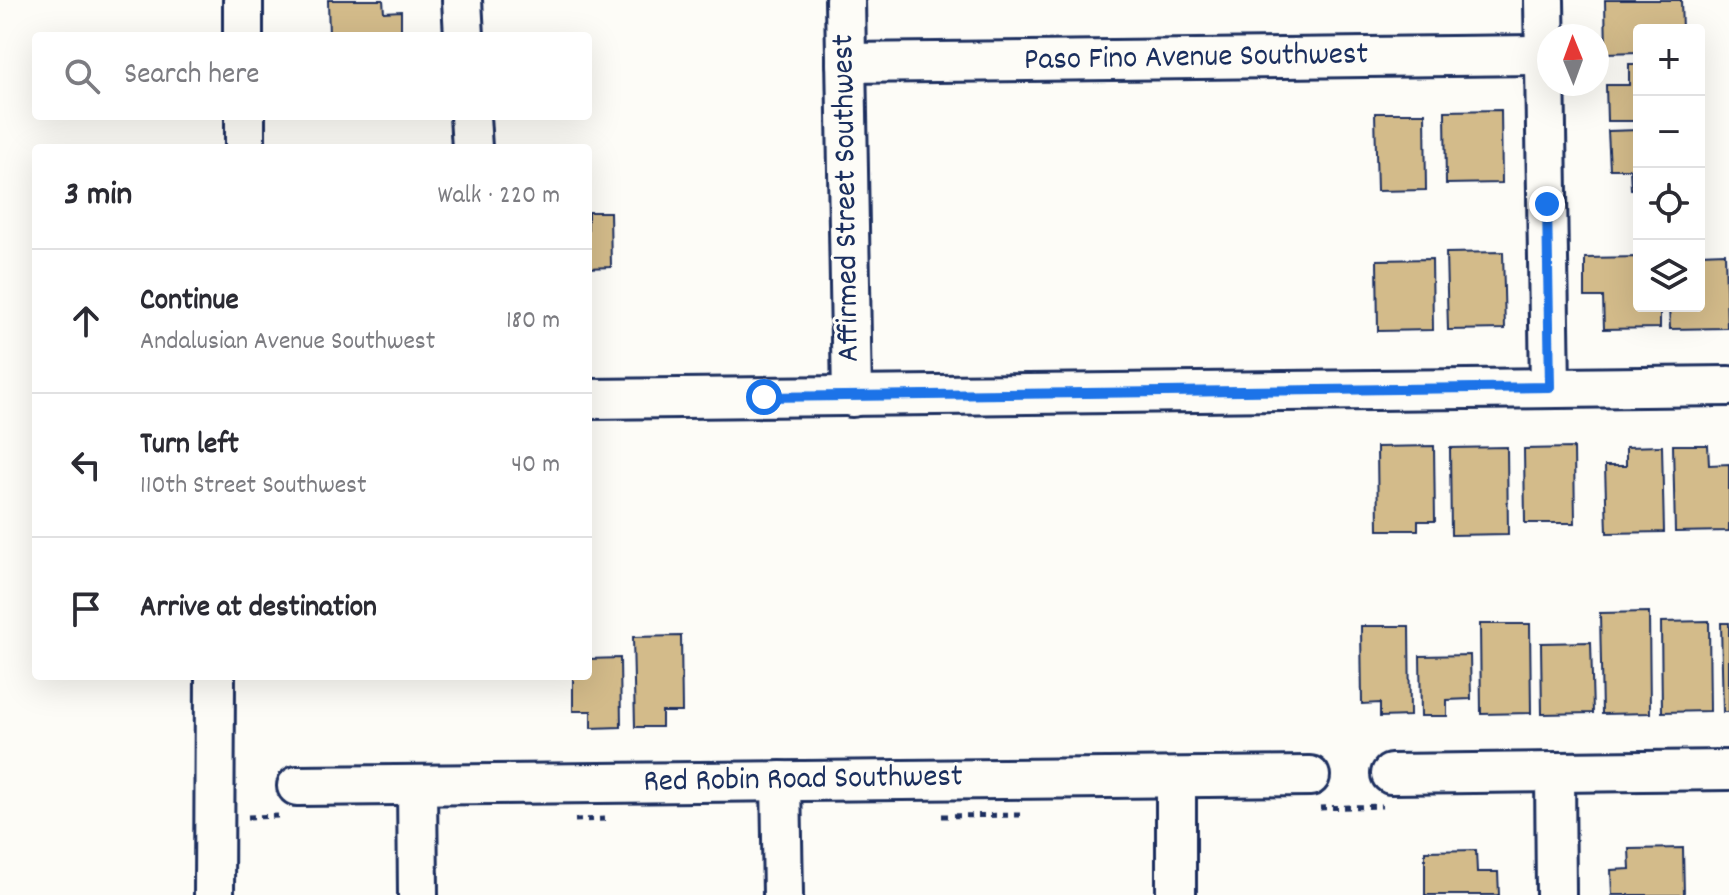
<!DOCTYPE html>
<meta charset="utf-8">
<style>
body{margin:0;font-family:Dekko,sans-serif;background:#f2f2f3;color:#2b2b33}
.controls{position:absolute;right:24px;top:24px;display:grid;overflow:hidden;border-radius:8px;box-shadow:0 8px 32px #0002}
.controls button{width:72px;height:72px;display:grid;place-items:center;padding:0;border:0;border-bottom:2px solid #e1e1e2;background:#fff;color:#2b2b33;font:40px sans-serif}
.compass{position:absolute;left:1537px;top:24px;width:72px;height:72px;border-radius:50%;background:#fff;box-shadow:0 8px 32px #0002;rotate:359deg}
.stop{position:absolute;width:24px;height:24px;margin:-18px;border:6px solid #1a73e8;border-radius:50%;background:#fff}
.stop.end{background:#1a73e8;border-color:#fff;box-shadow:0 2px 8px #0008}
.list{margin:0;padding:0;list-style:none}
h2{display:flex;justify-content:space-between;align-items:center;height:104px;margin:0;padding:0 32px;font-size:34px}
h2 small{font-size:26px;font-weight:400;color:#7c7c81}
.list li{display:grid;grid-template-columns:52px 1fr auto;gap:24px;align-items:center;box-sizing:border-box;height:144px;padding:0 32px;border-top:2px solid #e1e1e2}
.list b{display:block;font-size:30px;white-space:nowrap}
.list p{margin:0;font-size:26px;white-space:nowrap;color:#7c7c81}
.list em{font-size:26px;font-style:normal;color:#7c7c81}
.icon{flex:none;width:44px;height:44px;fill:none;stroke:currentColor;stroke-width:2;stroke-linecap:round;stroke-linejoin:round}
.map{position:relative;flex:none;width:1729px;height:895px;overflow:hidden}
.search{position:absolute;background:#fff;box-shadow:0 8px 32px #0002;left:32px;top:32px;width:560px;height:88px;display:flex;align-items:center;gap:20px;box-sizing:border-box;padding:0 28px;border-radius:8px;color:#7c7c81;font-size:30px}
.panel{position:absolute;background:#fff;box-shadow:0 8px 32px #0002;left:32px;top:144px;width:560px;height:536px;border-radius:8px}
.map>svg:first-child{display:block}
.building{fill:#d3bb8a;stroke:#1b2f5e;stroke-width:2}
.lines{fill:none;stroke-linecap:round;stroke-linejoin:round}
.minor-casing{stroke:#1b2f5e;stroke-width:44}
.path{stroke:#1b2f5e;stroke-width:5;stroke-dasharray:6 6;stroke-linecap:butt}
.minor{stroke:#fdfcf7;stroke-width:38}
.route{stroke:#1a73e8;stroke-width:10}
.labels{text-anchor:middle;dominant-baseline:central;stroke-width:6;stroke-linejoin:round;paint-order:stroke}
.street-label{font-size:32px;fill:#1b2f5e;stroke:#fdfcf7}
</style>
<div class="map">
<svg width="1729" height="895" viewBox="0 0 1729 895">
<rect width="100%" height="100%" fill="#fdfcf7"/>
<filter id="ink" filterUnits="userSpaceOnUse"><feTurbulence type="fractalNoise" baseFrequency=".0125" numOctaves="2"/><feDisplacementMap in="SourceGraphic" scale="16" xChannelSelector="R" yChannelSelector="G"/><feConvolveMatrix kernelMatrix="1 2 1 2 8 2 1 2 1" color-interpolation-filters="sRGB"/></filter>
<g filter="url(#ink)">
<g class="building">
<polygon points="328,0 383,0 384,12 401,11 401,36 329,36"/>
<polygon points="1605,0 1681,0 1682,30 1639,30 1639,52 1606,53"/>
<polygon points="1629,64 1639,64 1639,121 1607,121 1606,85 1629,85"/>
<polygon points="1501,110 1502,183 1446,184 1445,111"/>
<polygon points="1375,113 1425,113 1426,190 1377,191"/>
<polygon points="1639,130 1639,188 1631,189 1630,169 1610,169 1608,131"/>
<polygon points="588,212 610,212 611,267 588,268"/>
<polygon points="1503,252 1505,329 1448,330 1446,253"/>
<polygon points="1725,253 1727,328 1670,329 1669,306 1699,306 1699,254"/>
<polygon points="1639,257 1639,306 1660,306 1660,328 1604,329 1603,297 1585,297 1585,258"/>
<polygon points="1432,259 1433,330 1378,331 1377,260"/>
<polygon points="1673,445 1708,445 1709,465 1729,464 1729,531 1675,532"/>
<polygon points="1434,446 1435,521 1418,521 1418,530 1378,530 1377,447"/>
<polygon points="1662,446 1664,532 1607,533 1605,466 1626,466 1626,447"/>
<polygon points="1507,447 1508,534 1451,535 1450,448"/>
<polygon points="1574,448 1575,523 1525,523 1524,449"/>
<polygon points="1649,612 1650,713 1602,714 1600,613"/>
<polygon points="1709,621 1710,711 1662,712 1661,622"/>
<polygon points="1721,623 1729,623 1729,712 1723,712"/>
<polygon points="1480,624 1530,624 1531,713 1481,714"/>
<polygon points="1361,626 1409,626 1410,716 1380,717 1380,703 1362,704"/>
<polygon points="681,636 682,712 662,712 662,727 635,727 633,637"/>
<polygon points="1591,642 1593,713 1542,714 1541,643"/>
<polygon points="1470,655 1471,699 1447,700 1447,716 1421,716 1420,656"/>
<polygon points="620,658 621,727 591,728 591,711 573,711 573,676 588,676 588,659"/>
<polygon points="1683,848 1684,895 1612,895 1611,870 1630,869 1629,849"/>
<polygon points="1476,850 1477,872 1498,872 1499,895 1425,895 1425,851"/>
</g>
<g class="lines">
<g class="minor-casing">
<g id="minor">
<polyline points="243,0 243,36"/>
<polyline points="462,0 464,36"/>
<polyline points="845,0 852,397"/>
<polyline points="1544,0 1550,387"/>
<polyline points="846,63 1545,55"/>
<polyline points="245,116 245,148"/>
<polyline points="470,116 472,148"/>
<polyline points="588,399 1729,386"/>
<polyline points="1391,774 1729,770"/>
<polyline points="1555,774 1556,895"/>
<polyline points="1176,778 1176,895"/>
<polyline points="781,781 783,895"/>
<polyline points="417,785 418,895"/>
<polyline points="297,786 1310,776"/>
<polyline points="214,895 215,676"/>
</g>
</g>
<g class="path">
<polyline points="1320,808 1382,806"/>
<polyline points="942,816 1023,815"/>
<polyline points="248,817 282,816"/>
<polyline points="575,820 609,819"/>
</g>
<use href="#minor" class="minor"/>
</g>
</g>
<g class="lines" filter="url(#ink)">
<polyline class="route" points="764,397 1550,387 1547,204"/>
</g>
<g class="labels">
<g class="street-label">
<text transform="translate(1196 59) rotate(-1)">Paso Fino Avenue Southwest</text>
<text transform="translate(848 198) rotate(-91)">Affirmed Street Southwest</text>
<text transform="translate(803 781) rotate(-1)">Red Robin Road Southwest</text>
</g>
</g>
</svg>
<div class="controls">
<button>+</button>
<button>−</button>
<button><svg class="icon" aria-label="locate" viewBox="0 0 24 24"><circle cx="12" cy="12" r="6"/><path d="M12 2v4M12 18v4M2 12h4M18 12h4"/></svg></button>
<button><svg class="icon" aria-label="layers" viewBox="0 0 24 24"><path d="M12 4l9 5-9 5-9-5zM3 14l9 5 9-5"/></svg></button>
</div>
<svg class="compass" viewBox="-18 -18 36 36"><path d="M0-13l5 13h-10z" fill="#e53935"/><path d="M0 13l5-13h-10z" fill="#7c7c81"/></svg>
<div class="stop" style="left:764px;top:397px"></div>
<div class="stop end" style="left:1547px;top:204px"></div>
<div class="search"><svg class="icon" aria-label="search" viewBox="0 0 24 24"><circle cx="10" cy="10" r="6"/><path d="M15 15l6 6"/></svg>Search here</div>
<section class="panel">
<h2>3 min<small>Walk · 220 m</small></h2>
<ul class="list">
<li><svg class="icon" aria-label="ahead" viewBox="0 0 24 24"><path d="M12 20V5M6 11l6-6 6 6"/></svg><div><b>Continue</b><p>Andalusian Avenue Southwest</p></div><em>180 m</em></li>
<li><svg class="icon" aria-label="left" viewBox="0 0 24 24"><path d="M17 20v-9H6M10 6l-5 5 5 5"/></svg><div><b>Turn left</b><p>110th Street Southwest</p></div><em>40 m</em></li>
<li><svg class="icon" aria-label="arrive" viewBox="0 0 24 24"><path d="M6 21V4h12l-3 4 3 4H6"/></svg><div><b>Arrive at destination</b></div></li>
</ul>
</section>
</div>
